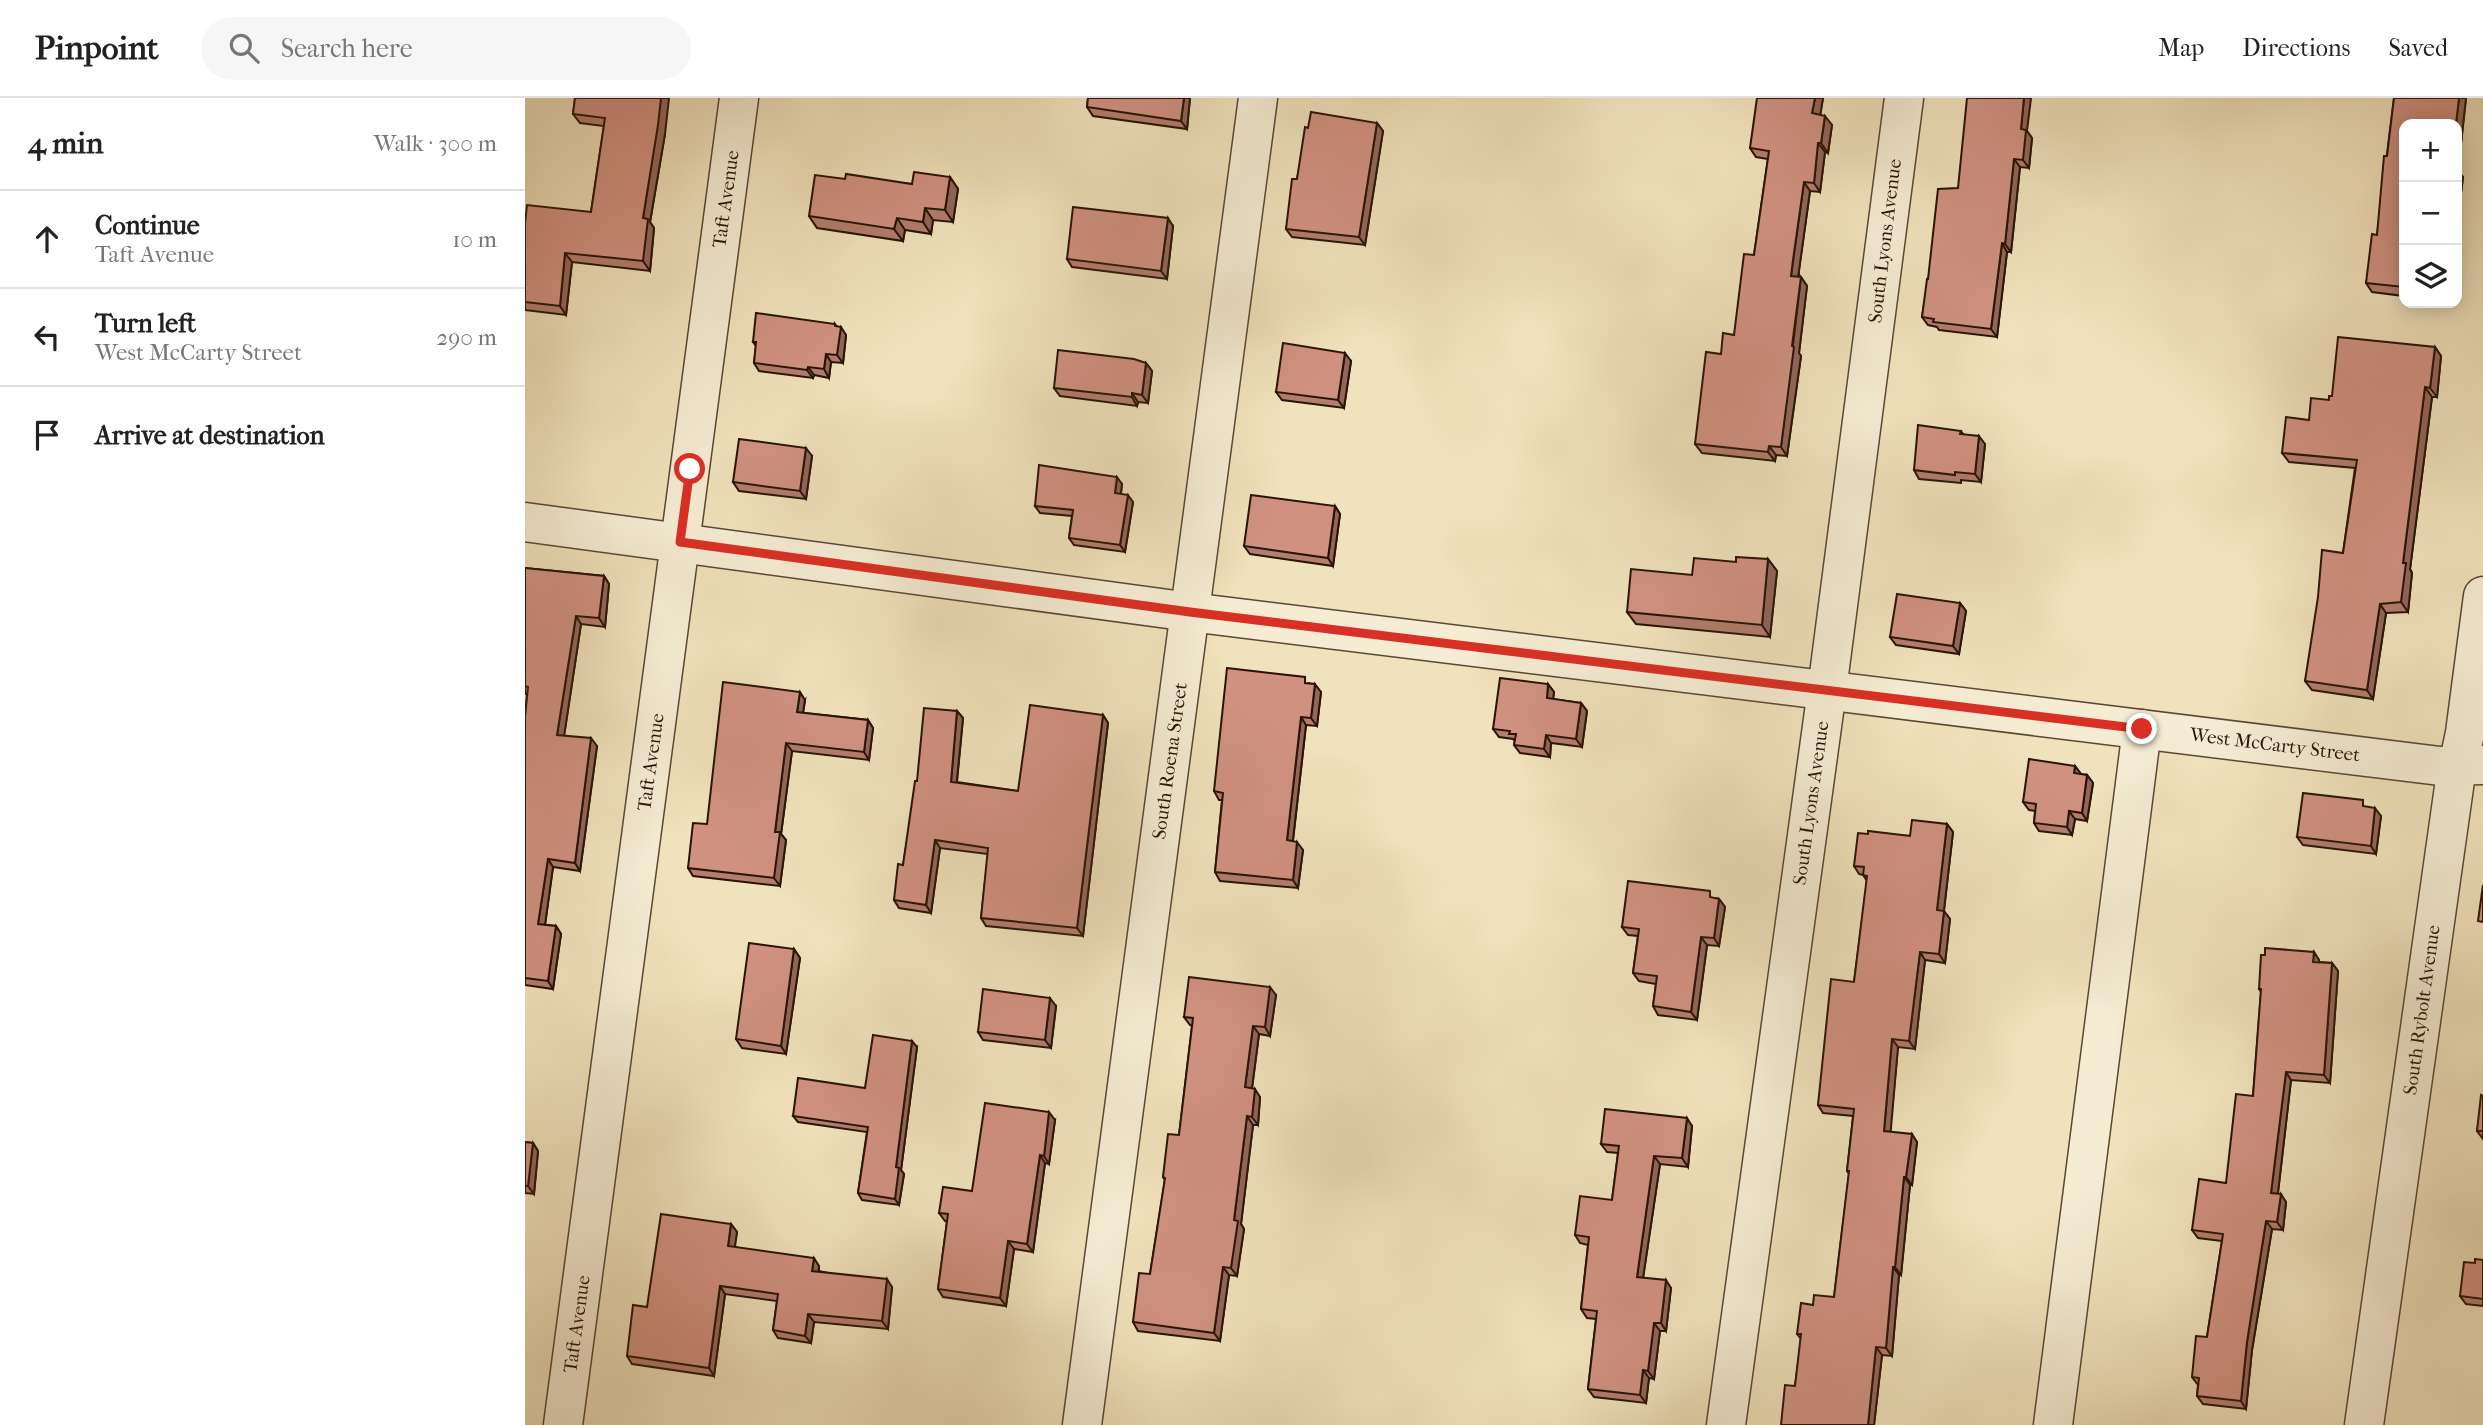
<!DOCTYPE html>
<meta charset="utf-8">
<style>
body{margin:0;font-family:"IM FELL French Canon",serif;background:#f6f6f6;color:#222}
.controls{position:absolute;right:21px;top:21px;display:grid;overflow:hidden;border-radius:14px;box-shadow:0 4px 18px #0003}
.controls button{width:63px;height:63px;display:grid;place-items:center;padding:0;border:0;border-bottom:2px solid #e0e0e0;background:#fff;color:#222;font:35px sans-serif}
.stop{position:absolute;width:21px;height:21px;margin:-16px;border:5px solid #d93025;border-radius:50%;background:#fff}
.stop.end{background:#d93025;border-color:#fff;box-shadow:0 2px 7px #0008}
.list{margin:0;padding:0;list-style:none}
h2{display:flex;justify-content:space-between;align-items:center;height:91px;margin:0;padding:0 28px;font-size:30px}
h2 small{font-size:23px;font-weight:400;color:#767676}
.list li{display:grid;grid-template-columns:46px 1fr auto;gap:21px;align-items:center;box-sizing:border-box;height:98px;padding:0 28px;border-top:2px solid #e0e0e0}
.list b{display:block;font-size:26px;white-space:nowrap}
.list p{margin:0;font-size:23px;white-space:nowrap;color:#767676}
.list em{font-size:23px;font-style:normal;color:#767676}
.icon{flex:none;width:38px;height:38px;fill:none;stroke:currentColor;stroke-width:2;stroke-linecap:round;stroke-linejoin:round}
.map{position:relative;flex:none;width:1958px;height:1327px;overflow:hidden}
header{display:flex;align-items:center;gap:42px;box-sizing:border-box;height:98px;padding:0 35px;background:#fff;border-bottom:2px solid #e0e0e0}
header strong{font-size:33px}
nav{display:flex;gap:38px;margin-inline-start:auto;font-size:24px}
.search{width:490px;height:63px;background:#f6f6f6;display:flex;align-items:center;gap:18px;box-sizing:border-box;padding:0 24px;border-radius:38px;color:#767676;font-size:26px}
main{display:flex}
aside{flex:1;background:#fff}
.map>svg:first-child{display:block}
.lines{fill:none;stroke-linecap:round;stroke-linejoin:round}
.minor-casing{stroke:#5a4734;stroke-width:41}
.minor{stroke:#f5ecd3;stroke-width:38}
.wall{fill:#b37d6f;stroke:#281306;stroke-width:2}
.shaded-wall{fill:#92665a;stroke:#281306;stroke-width:2}
.building{fill:#d09181;stroke:#281306;stroke-width:2}
.route{stroke:#d93025;stroke-width:9}
.labels{text-anchor:middle;dominant-baseline:central;stroke-width:5;stroke-linejoin:round;paint-order:stroke}
.street-label{font-size:19px;fill:#281306;stroke:#f5ecd3}
</style>
<header>
<strong>Pinpoint</strong>
<div class="search"><svg class="icon" aria-label="search" viewBox="0 0 24 24"><circle cx="10" cy="10" r="6"/><path d="M15 15l6 6"/></svg>Search here</div>
<nav><a>Map</a><a>Directions</a><a>Saved</a></nav>
</header>
<main>
<aside>
<h2>4 min<small>Walk · 300 m</small></h2>
<ul class="list">
<li><svg class="icon" aria-label="ahead" viewBox="0 0 24 24"><path d="M12 20V5M6 11l6-6 6 6"/></svg><div><b>Continue</b><p>Taft Avenue</p></div><em>10 m</em></li>
<li><svg class="icon" aria-label="left" viewBox="0 0 24 24"><path d="M17 20v-9H6M10 6l-5 5 5 5"/></svg><div><b>Turn left</b><p>West McCarty Street</p></div><em>290 m</em></li>
<li><svg class="icon" aria-label="arrive" viewBox="0 0 24 24"><path d="M6 21V4h12l-3 4 3 4H6"/></svg><div><b>Arrive at destination</b></div></li>
</ul>
</aside>
<div class="map">
<svg width="1958" height="1327" viewBox="0 0 1958 1327">
<rect width="100%" height="100%" fill="#f0e2bc"/>
<filter id="stains"><feTurbulence type="fractalNoise" baseFrequency=".00286" numOctaves="4"/><feColorMatrix values="0 0 0 0 .2 0 0 0 0 .09 0 0 0 0 .02 0 0 0 .5 -.17"/></filter>
<radialGradient id="worn" r=".72"><stop offset=".6" stop-color="#630" stop-opacity="0"/><stop offset="1" stop-color="#630" stop-opacity=".3"/></radialGradient>
<g class="lines">
<g class="minor-casing">
<g id="minor">
<polyline points="0,424 665,514 1915,668 1958,667"/>
<polyline points="38,1327 214,0"/>
<polyline points="557,1327 733,0"/>
<polyline points="1201,1327 1302,592 1379,0"/>
<polyline points="1528,1327 1617,631"/>
<polyline points="1839,1327 1930,682 1940,635 1958,498"/>
</g>
</g>
<use href="#minor" class="minor"/>
</g>
<g class="wall">
<polygon points="50,0 140,36 125,124 129,130 125,173 47,164 41,217 0,212 0,125 66,114 79,28 55,25 48,16"/>
<polygon points="563,0 665,0 662,31 568,18 562,9"/>
<polygon points="1298,0 1295,17 1307,27 1303,55 1300,54 1295,94 1285,93 1274,172 1274,179 1276,179 1282,188 1274,255 1276,258 1262,358 1251,357 1250,363 1177,355 1170,346 1196,256 1209,237 1229,157 1243,61 1231,59 1225,50"/>
<polygon points="1869,0 1941,0 1933,73 1938,79 1932,128 1932,26 1879,26 1879,198 1847,194 1841,185 1852,137"/>
<polygon points="852,25 858,33 840,147 767,139 761,131 783,30"/>
<polygon points="1502,33 1507,40 1504,70 1495,69 1486,154 1482,154 1472,239 1414,232 1412,229 1403,227 1397,219 1403,181 1433,90"/>
<polygon points="425,79 433,91 428,124 408,122 406,136 380,132 378,143 292,130 284,118 320,81 387,86"/>
<polygon points="648,128 642,181 547,169 542,161"/>
<polygon points="312,228 321,237 318,265 306,264 304,280 289,277 288,280 234,273 229,265 231,248 228,244"/>
<polygon points="1910,249 1916,258 1912,299 1907,299 1885,471 1887,475 1883,514 1861,515 1848,601 1787,592 1780,583 1818,455 1830,370 1764,364 1757,355 1784,322 1807,298"/>
<polygon points="826,263 819,310 757,302 751,294"/>
<polygon points="621,265 627,273 623,305 613,304 612,308 535,298 529,290"/>
<polygon points="1436,333 1438,336 1460,346 1456,384 1436,382 1436,385 1394,381 1389,372"/>
<polygon points="287,358 281,401 214,393 208,384"/>
<polygon points="597,386 596,396 608,404 600,454 549,447 544,440 547,418 515,415 510,408"/>
<polygon points="810,408 815,416 808,468 725,456 719,448"/>
<polygon points="1243,461 1252,473 1245,539 1111,526 1102,514 1167,477 1211,464"/>
<polygon points="0,470 79,478 84,486 80,529 56,526 39,638 72,648 55,773 28,769 20,827 31,828 36,836 28,891 0,887 0,619 2,596 0,596"/>
<polygon points="1435,505 1441,513 1434,556 1371,547 1365,539"/>
<polygon points="784,585 796,594 792,628 781,627 768,743 778,752 773,790 695,783 690,774 697,702 694,702 689,693"/>
<polygon points="1023,586 1029,594 1028,601 1056,605 1062,613 1057,649 1026,645 1025,659 995,655 989,647 990,643 988,641 974,639 968,631"/>
<polygon points="280,602 278,615 343,622 348,630 344,662 267,653 256,736 261,742 255,788 168,778 163,770 182,726"/>
<polygon points="432,613 438,620 432,684 493,693 578,617 583,625 558,838 461,828 456,820 463,756 415,750 406,815 374,810 369,802 378,767 392,683"/>
<polygon points="1550,668 1556,676 1562,677 1568,685 1562,723 1550,721 1547,737 1514,733 1509,725 1510,713 1504,712 1498,704"/>
<polygon points="1843,709 1856,718 1851,756 1778,747 1772,739"/>
<polygon points="1422,726 1428,734 1419,813 1425,821 1420,865 1400,862 1390,951 1373,949 1365,1034 1392,1044 1387,1087 1385,1087 1376,1177 1374,1177 1367,1258 1357,1257 1349,1327 1256,1327 1270,1288 1276,1241 1272,1236 1288,1207 1309,1199 1324,1076 1322,1073 1328,1018 1298,1015 1293,1007 1329,884 1342,783 1338,777 1334,776 1329,768 1343,736 1385,738"/>
<polygon points="1190,800 1194,801 1200,809 1194,848 1182,847 1172,922 1133,917 1128,908 1131,886 1114,883 1108,875 1113,838 1103,837 1097,829"/>
<polygon points="269,851 275,860 261,956 217,950 211,941"/>
<polygon points="1789,854 1794,862 1794,864 1807,865 1813,873 1805,985 1766,982 1753,1095 1761,1104 1758,1132 1747,1131 1727,1252 1721,1311 1678,1306 1672,1298 1673,1287 1667,1279 1682,1239 1697,1143 1673,1140 1667,1132 1701,1085 1728,998 1736,894 1734,891"/>
<polygon points="751,897 745,938 734,936 727,990 735,999 733,1027 728,1027 716,1126 719,1131 712,1178 704,1177 695,1243 613,1233 608,1224 625,1176 640,1082 638,1079 654,1037 667,928 665,927 659,919"/>
<polygon points="531,908 526,950 458,942 453,934"/>
<polygon points="392,949 376,1072 379,1076 374,1107 337,1102 333,1095 342,1034 273,1024 268,1018 340,990"/>
<polygon points="1958,998 1958,1041 1952,1033"/>
<polygon points="530,1022 524,1066 520,1065 508,1154 489,1151 481,1208 418,1199 413,1191 422,1124 420,1123 414,1115 447,1093"/>
<polygon points="1167,1028 1163,1069 1135,1066 1118,1180 1146,1190 1141,1233 1135,1233 1129,1281 1124,1280 1121,1305 1069,1299 1063,1291 1071,1221 1062,1220 1056,1211 1063,1147 1055,1145 1050,1137 1087,1102 1093,1055 1082,1054 1076,1046"/>
<polygon points="0,1044 8,1045 13,1053 9,1096 0,1095"/>
<polygon points="206,1126 212,1134 209,1149 294,1168 294,1173 367,1189 363,1231 289,1224 286,1245 253,1240 248,1232 252,1203 200,1196 189,1278 107,1266 102,1258 122,1209"/>
<polygon points="1958,1162 1958,1208 1941,1206 1935,1198 1950,1165"/>
</g>
<g class="shaded-wall">
<polygon points="136,0 144,0 140,36 125,124 129,130 125,173 118,163 118,120"/>
<polygon points="659,0 665,0 662,31 656,23"/>
<polygon points="1290,0 1298,0 1294,25 1287,15"/>
<polygon points="1499,0 1506,0 1502,33 1507,40 1504,70 1498,62 1496,31"/>
<polygon points="1934,0 1941,0 1933,73 1938,79 1932,128 1932,26 1931,26"/>
<polygon points="1300,18 1307,27 1303,55 1296,45"/>
<polygon points="852,25 858,33 840,147 834,139"/>
<polygon points="1293,45 1300,54 1295,94 1289,85"/>
<polygon points="1489,61 1495,69 1486,154 1480,146"/>
<polygon points="425,79 433,91 428,124 420,112"/>
<polygon points="1279,84 1285,93 1272,187 1266,178"/>
<polygon points="400,110 408,122 406,136 398,124"/>
<polygon points="372,120 380,132 378,143 369,131"/>
<polygon points="643,120 648,128 642,181 636,173"/>
<polygon points="1477,145 1482,154 1472,239 1466,231"/>
<polygon points="40,155 47,164 41,217 35,208"/>
<polygon points="1276,179 1282,188 1274,255 1276,258 1262,358 1256,349"/>
<polygon points="310,226 315,233 316,229 321,237 318,265 312,257"/>
<polygon points="1910,249 1916,258 1912,299 1905,290"/>
<polygon points="820,255 826,263 819,310 813,302"/>
<polygon points="301,256 306,264 304,280 299,271"/>
<polygon points="621,265 627,273 623,305 617,297"/>
<polygon points="283,269 289,277 288,280 282,272"/>
<polygon points="1900,289 1907,299 1885,471 1887,475 1883,514 1876,504 1878,465"/>
<polygon points="607,295 613,304 612,308 607,299"/>
<polygon points="1454,338 1460,346 1456,384 1450,376"/>
<polygon points="1244,348 1251,357 1250,363 1243,354"/>
<polygon points="281,350 287,358 281,401 275,393"/>
<polygon points="592,379 597,386 595,402 590,395"/>
<polygon points="603,397 608,404 600,454 595,447"/>
<polygon points="810,408 815,416 808,468 803,460"/>
<polygon points="1243,461 1252,473 1245,539 1237,527"/>
<polygon points="79,478 84,486 80,529 74,520"/>
<polygon points="1435,505 1441,513 1434,556 1428,548"/>
<polygon points="1855,506 1861,515 1848,601 1842,592"/>
<polygon points="51,518 56,526 38,645 32,637"/>
<polygon points="790,586 796,594 792,628 786,620"/>
<polygon points="1023,586 1029,594 1027,609 1022,600"/>
<polygon points="275,594 280,602 277,621 272,614"/>
<polygon points="1056,605 1062,613 1057,649 1051,641"/>
<polygon points="432,613 438,620 431,691 426,684"/>
<polygon points="578,617 583,625 558,838 552,830"/>
<polygon points="776,619 781,627 767,750 762,742"/>
<polygon points="343,622 348,630 344,662 339,654"/>
<polygon points="1021,637 1026,645 1025,659 1019,651"/>
<polygon points="66,640 72,648 55,773 50,765"/>
<polygon points="261,645 267,653 256,736 261,742 255,788 249,780 250,734"/>
<polygon points="1550,668 1556,676 1554,684 1549,675"/>
<polygon points="1562,677 1568,685 1562,723 1557,715"/>
<polygon points="1850,710 1856,718 1851,756 1846,748"/>
<polygon points="1544,713 1550,721 1547,737 1542,729"/>
<polygon points="1422,726 1428,734 1418,820 1412,812"/>
<polygon points="410,742 415,750 406,815 401,807"/>
<polygon points="772,744 778,752 773,790 768,782"/>
<polygon points="23,761 28,769 19,834 13,826"/>
<polygon points="1194,801 1200,809 1194,848 1189,840"/>
<polygon points="1419,813 1425,821 1420,865 1414,856"/>
<polygon points="31,828 36,836 28,891 23,883"/>
<polygon points="1176,839 1182,847 1172,922 1166,914"/>
<polygon points="269,851 275,860 261,956 256,948"/>
<polygon points="1395,854 1400,862 1390,951 1384,943"/>
<polygon points="1789,854 1794,862 1794,872 1788,864"/>
<polygon points="1807,865 1813,873 1805,985 1799,977"/>
<polygon points="745,889 751,897 745,938 740,929"/>
<polygon points="525,900 531,908 526,950 520,942"/>
<polygon points="728,928 734,936 726,998 720,989"/>
<polygon points="1367,941 1373,949 1365,1041 1359,1033"/>
<polygon points="387,943 392,949 376,1072 379,1076 374,1107 370,1101 371,1069"/>
<polygon points="1761,974 1766,982 1752,1103 1746,1095"/>
<polygon points="730,991 735,999 733,1027 727,1019"/>
<polygon points="524,1014 530,1022 524,1066 519,1058"/>
<polygon points="722,1018 728,1027 716,1126 719,1131 712,1178 706,1170 709,1122"/>
<polygon points="1162,1020 1167,1028 1163,1069 1157,1060"/>
<polygon points="1387,1036 1392,1044 1387,1087 1381,1079"/>
<polygon points="8,1045 13,1053 9,1096 3,1088"/>
<polygon points="515,1057 520,1065 508,1154 502,1146"/>
<polygon points="1129,1058 1135,1066 1117,1187 1112,1179"/>
<polygon points="1379,1079 1385,1087 1376,1177 1370,1169"/>
<polygon points="1756,1096 1761,1104 1758,1132 1752,1124"/>
<polygon points="1741,1123 1747,1131 1727,1252 1721,1311 1716,1303 1722,1244"/>
<polygon points="206,1126 212,1134 209,1156 203,1148"/>
<polygon points="483,1143 489,1151 481,1208 475,1200"/>
<polygon points="289,1160 294,1168 293,1180 287,1173"/>
<polygon points="698,1169 704,1177 695,1243 689,1235"/>
<polygon points="1368,1169 1374,1177 1367,1258 1361,1250"/>
<polygon points="362,1181 367,1189 363,1231 357,1223"/>
<polygon points="1141,1182 1146,1190 1141,1233 1136,1225"/>
<polygon points="195,1188 200,1196 189,1278 184,1270"/>
<polygon points="283,1216 289,1224 286,1245 280,1238"/>
<polygon points="1129,1225 1135,1233 1129,1281 1123,1273"/>
<polygon points="1351,1249 1357,1257 1349,1327 1343,1327"/>
<polygon points="1118,1272 1124,1280 1121,1305 1115,1297"/>
</g>
<g class="building">
<polygon points="50,0 136,0 133,27 118,120 123,121 118,163 40,155 35,208 0,204 0,125 2,107 66,114 80,20 48,16"/>
<polygon points="563,0 659,0 656,23 562,9"/>
<polygon points="1232,0 1290,0 1287,15 1300,18 1296,45 1293,45 1289,85 1279,84 1268,162 1266,178 1276,179 1267,248 1269,249 1256,349 1244,348 1243,354 1170,346 1181,254 1196,256 1198,235 1209,237 1219,156 1229,157 1244,53 1225,50"/>
<polygon points="1442,0 1499,0 1496,31 1501,32 1498,62 1489,61 1480,146 1477,145 1466,231 1408,224 1409,221 1397,219 1402,181 1403,181 1413,91 1433,90"/>
<polygon points="1869,0 1934,0 1931,26 1879,26 1879,189 1841,185 1847,136 1852,137 1859,58 1862,58"/>
<polygon points="786,14 852,25 834,139 761,131 767,81 772,81 780,29 783,30"/>
<polygon points="389,74 425,79 420,112 400,110 398,124 372,120 369,131 284,118 290,77 320,81 321,76 387,86"/>
<polygon points="548,109 643,120 636,173 542,161"/>
<polygon points="231,215 310,226 310,228 316,229 312,257 301,256 299,271 283,269 282,272 229,265 231,244 228,244"/>
<polygon points="1813,239 1910,249 1905,290 1900,289 1878,465 1881,465 1876,504 1855,506 1842,592 1780,583 1793,499 1797,452 1818,455 1832,362 1757,355 1761,319 1784,322 1786,300 1804,302 1804,298 1807,298"/>
<polygon points="758,245 820,255 813,302 751,294"/>
<polygon points="533,252 609,261 621,265 617,297 607,295 607,299 529,290"/>
<polygon points="1393,327 1436,333 1435,336 1454,338 1450,376 1430,374 1430,377 1389,372"/>
<polygon points="214,341 281,350 275,393 208,384"/>
<polygon points="514,367 592,379 590,395 603,397 595,447 544,440 548,412 510,408"/>
<polygon points="726,397 810,408 803,460 719,448"/>
<polygon points="1211,459 1243,461 1237,527 1102,514 1106,471 1167,477 1169,460 1211,464"/>
<polygon points="0,470 79,478 74,520 51,518 32,637 66,640 50,765 23,761 13,826 31,828 23,883 0,880 0,619 3,589 0,588"/>
<polygon points="1372,496 1435,505 1428,548 1365,539"/>
<polygon points="702,570 780,579 780,585 790,586 786,620 776,619 762,742 772,744 768,782 690,774 698,695 689,693"/>
<polygon points="975,580 1023,586 1022,600 1056,605 1051,641 1021,637 1019,651 989,647 991,636 984,636 985,633 968,631"/>
<polygon points="198,584 275,594 272,614 343,622 339,654 261,645 250,734 255,734 249,780 163,770 168,725 182,726"/>
<polygon points="505,607 578,617 552,830 456,820 463,750 410,742 401,807 369,802 373,766 378,767 390,683 392,683 399,610 432,613 426,684 493,693"/>
<polygon points="1504,661 1550,668 1549,675 1562,677 1557,715 1544,713 1542,729 1509,725 1511,706 1498,704"/>
<polygon points="1778,695 1838,702 1838,708 1850,710 1846,748 1772,739"/>
<polygon points="1387,722 1422,726 1412,812 1419,813 1414,856 1395,854 1384,943 1367,941 1359,1033 1387,1036 1381,1079 1379,1079 1370,1169 1368,1169 1361,1250 1351,1249 1343,1327 1256,1327 1260,1287 1270,1288 1276,1236 1272,1236 1276,1205 1288,1207 1289,1197 1309,1199 1324,1073 1322,1073 1329,1011 1293,1007 1306,881 1329,884 1342,778 1338,777 1339,769 1329,768 1333,735 1343,736 1343,733 1385,738"/>
<polygon points="1103,783 1185,793 1185,799 1194,801 1189,840 1176,839 1166,914 1128,908 1132,878 1108,875 1114,831 1097,829"/>
<polygon points="1958,787 1958,824 1953,823"/>
<polygon points="224,845 269,851 256,948 211,941"/>
<polygon points="1740,850 1789,854 1788,864 1807,865 1799,977 1761,974 1746,1095 1756,1096 1752,1124 1741,1123 1722,1244 1716,1303 1672,1298 1674,1280 1667,1279 1671,1238 1682,1239 1698,1136 1667,1132 1674,1081 1701,1085 1711,996 1728,998 1736,891 1734,891 1736,857 1740,857"/>
<polygon points="664,879 745,889 740,929 728,928 720,989 730,991 727,1019 722,1018 709,1122 713,1123 706,1170 698,1169 689,1235 608,1224 614,1175 625,1176 640,1080 638,1079 643,1036 654,1037 668,920 659,919"/>
<polygon points="458,891 525,900 520,942 453,934"/>
<polygon points="348,937 387,943 371,1069 374,1070 370,1101 333,1095 343,1029 268,1018 273,980 340,990"/>
<polygon points="1956,997 1958,998 1958,1033 1952,1033"/>
<polygon points="460,1005 524,1014 519,1058 515,1057 502,1146 483,1143 475,1200 413,1191 423,1116 414,1115 418,1089 447,1093"/>
<polygon points="1080,1011 1162,1020 1157,1060 1129,1058 1112,1179 1141,1182 1136,1225 1129,1225 1123,1273 1118,1272 1115,1297 1063,1291 1072,1213 1056,1211 1064,1139 1050,1137 1055,1098 1087,1102 1094,1048 1076,1046"/>
<polygon points="0,1044 8,1045 3,1088 0,1088"/>
<polygon points="136,1116 206,1126 203,1148 289,1160 287,1173 362,1181 357,1223 283,1216 280,1238 248,1232 253,1196 195,1188 184,1270 102,1258 108,1207 122,1209"/>
<polygon points="1950,1161 1958,1162 1958,1201 1935,1198 1939,1164 1950,1165"/>
</g>
<g class="lines">
<polyline class="route" points="165,371 155,444 665,514 1617,631"/>
</g>
<g class="labels">
<g class="street-label">
<text transform="translate(201 101) rotate(-82)">Taft Avenue</text>
<text transform="translate(1360 143) rotate(-83)">South Lyons Avenue</text>
<text transform="translate(1750 647) rotate(7)">West McCarty Street</text>
<text transform="translate(645 663) rotate(-82)">South Roena Street</text>
<text transform="translate(126 664) rotate(-82)">Taft Avenue</text>
<text transform="translate(1286 705) rotate(-82)">South Lyons Avenue</text>
<text transform="translate(1897 912) rotate(-82)">South Rybolt Avenue</text>
<text transform="translate(52 1226) rotate(-82)">Taft Avenue</text>
</g>
</g>
<rect width="100%" height="100%" filter="url(#stains)"/>
<rect width="100%" height="100%" fill="url(#worn)"/>
</svg>
<div class="controls">
<button>+</button>
<button>−</button>
<button><svg class="icon" aria-label="layers" viewBox="0 0 24 24"><path d="M12 4l9 5-9 5-9-5zM3 14l9 5 9-5"/></svg></button>
</div>
<div class="stop" style="left:165px;top:371px"></div>
<div class="stop end" style="left:1617px;top:631px"></div>
</div>
</main>
